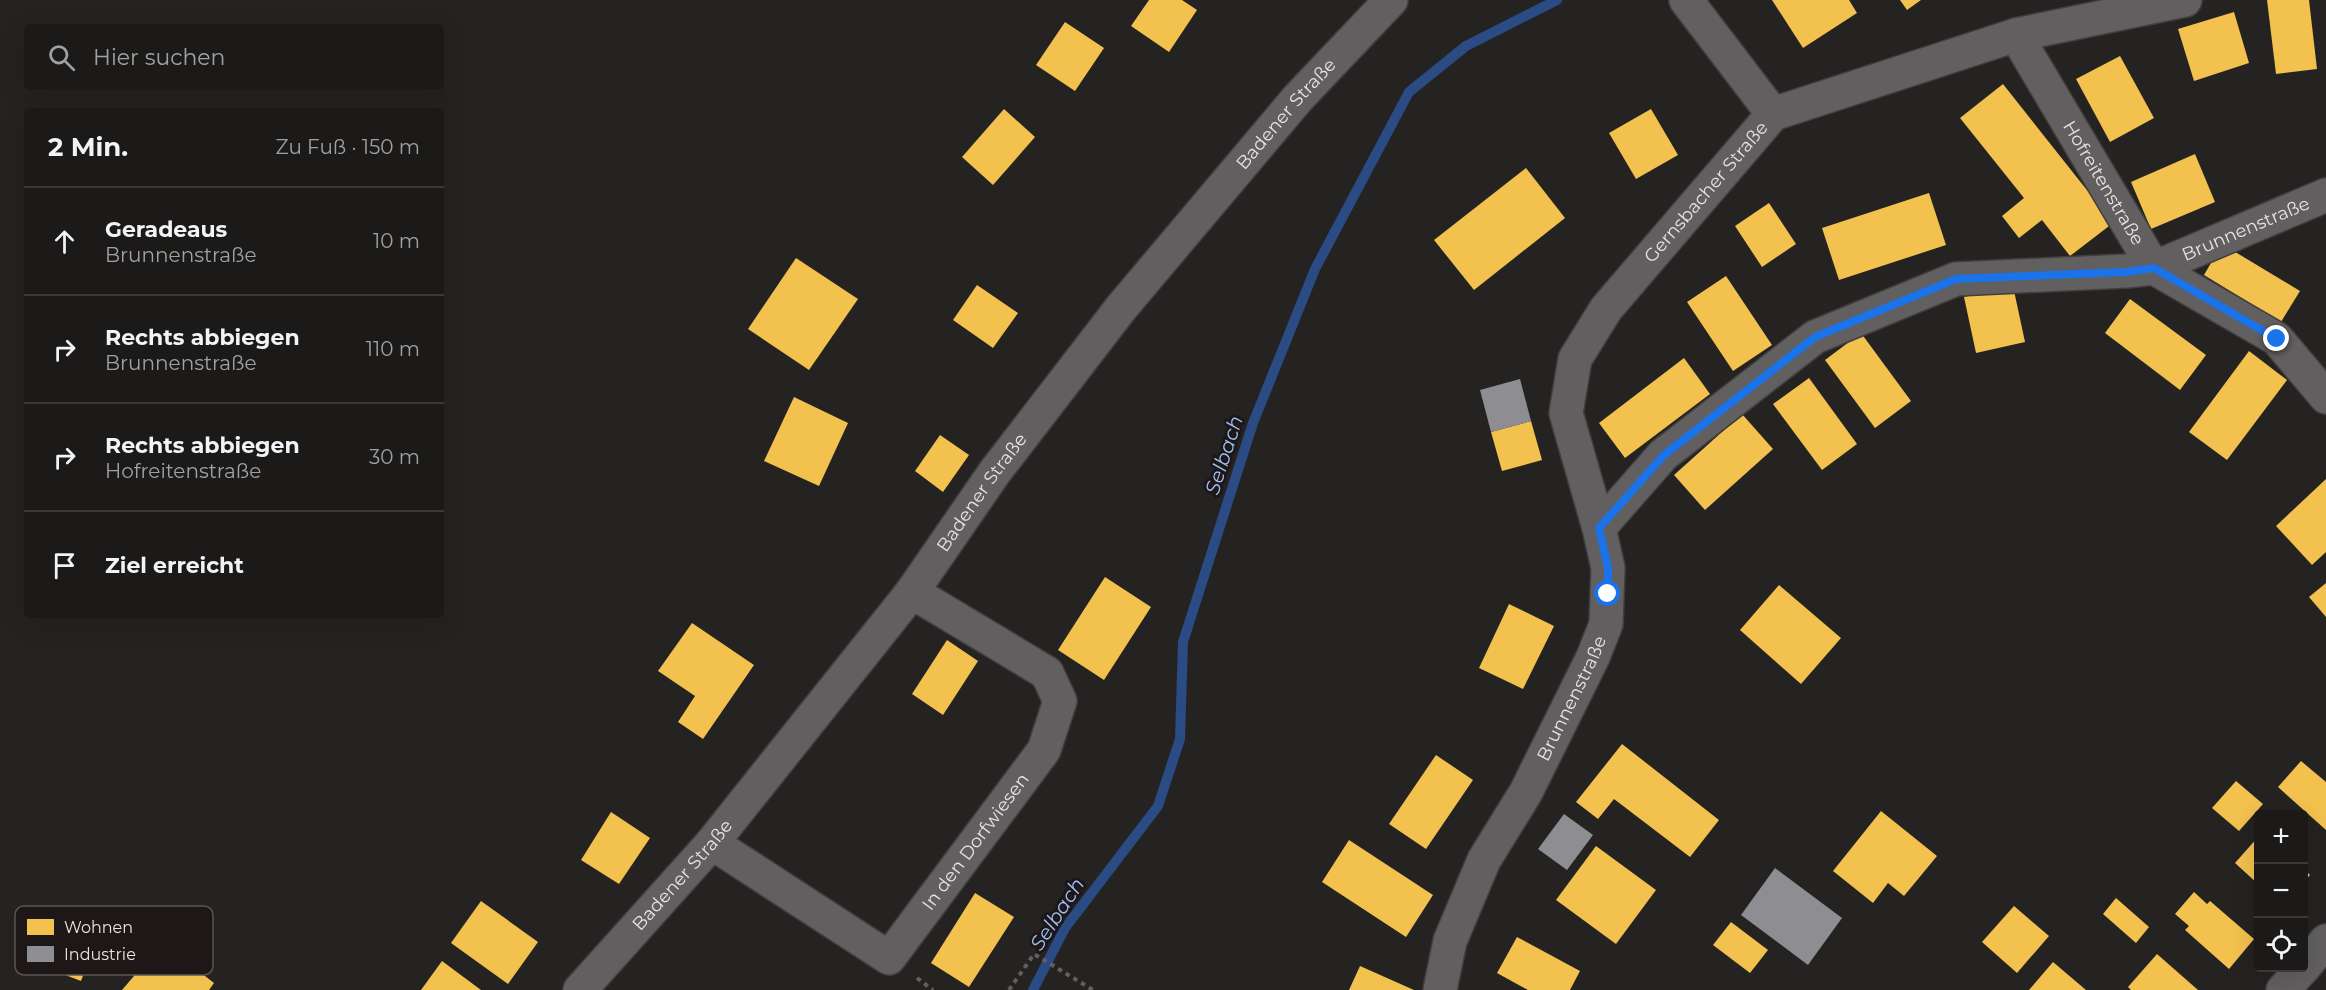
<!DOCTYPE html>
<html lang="de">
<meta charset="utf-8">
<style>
body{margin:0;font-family:Montserrat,sans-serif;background:#252322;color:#f1f3f6}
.controls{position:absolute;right:18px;bottom:18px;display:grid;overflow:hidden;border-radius:6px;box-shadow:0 6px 24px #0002}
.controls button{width:54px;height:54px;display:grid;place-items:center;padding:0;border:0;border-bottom:2px solid #3a3838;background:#1c1a19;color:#f1f3f6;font:30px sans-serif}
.stop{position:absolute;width:18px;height:18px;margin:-14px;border:4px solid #1a73e8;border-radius:50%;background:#fff}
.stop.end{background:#1a73e8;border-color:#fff;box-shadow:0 2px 6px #0008}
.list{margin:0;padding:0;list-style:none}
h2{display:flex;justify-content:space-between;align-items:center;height:78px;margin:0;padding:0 24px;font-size:26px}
h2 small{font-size:20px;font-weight:400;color:#a0a1a2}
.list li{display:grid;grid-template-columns:39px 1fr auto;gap:18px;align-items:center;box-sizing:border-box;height:108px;padding:0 24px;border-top:2px solid #3a3838}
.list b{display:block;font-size:22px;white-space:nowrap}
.list p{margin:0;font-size:20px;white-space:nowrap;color:#a0a1a2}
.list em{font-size:20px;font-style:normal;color:#a0a1a2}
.icon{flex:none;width:33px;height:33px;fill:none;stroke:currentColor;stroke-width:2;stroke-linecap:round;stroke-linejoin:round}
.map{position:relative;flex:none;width:2326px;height:990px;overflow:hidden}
.search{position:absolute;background:#1c1a19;box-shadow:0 6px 24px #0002;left:24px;top:24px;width:420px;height:66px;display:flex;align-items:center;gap:15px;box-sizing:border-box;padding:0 21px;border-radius:6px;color:#a0a1a2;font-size:22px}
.panel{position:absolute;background:#1c1a19;box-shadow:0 6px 24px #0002;left:24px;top:108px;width:420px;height:510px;border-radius:6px}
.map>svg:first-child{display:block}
.homes{fill:#f2c14e}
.industry{fill:#8d8d92}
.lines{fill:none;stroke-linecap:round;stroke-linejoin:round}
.stream{stroke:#2a4b84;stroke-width:10}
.minor-casing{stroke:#413f3e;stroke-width:36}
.secondary-casing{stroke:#413f3e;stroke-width:36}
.path{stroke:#615f5f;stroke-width:4;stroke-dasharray:4.5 4.5;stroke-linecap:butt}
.minor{stroke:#615f5f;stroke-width:33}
.secondary{stroke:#615f5f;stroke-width:33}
.route{stroke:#1a73e8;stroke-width:8}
.labels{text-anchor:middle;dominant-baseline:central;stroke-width:6;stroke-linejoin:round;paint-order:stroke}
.street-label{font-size:18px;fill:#e7e3e2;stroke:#1d1817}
.water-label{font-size:20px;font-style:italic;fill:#a0c0f7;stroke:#1d1817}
.key{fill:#1d1817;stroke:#5a5554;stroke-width:1.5}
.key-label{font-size:16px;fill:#e7e3e2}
</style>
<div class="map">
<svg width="2326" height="990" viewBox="0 0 2326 990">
<rect width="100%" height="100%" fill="#252321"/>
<g class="homes">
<polygon points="1149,0 1182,0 1197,10 1169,52 1131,26"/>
<polygon points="1772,0 1849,0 1857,13 1803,48"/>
<polygon points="1900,0 1921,0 1907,10"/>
<polygon points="2267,0 2309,0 2317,69 2276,74"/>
<polygon points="2234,12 2249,63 2194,81 2178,29"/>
<polygon points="1065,22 1104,48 1075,91 1036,65"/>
<polygon points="2120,56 2154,118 2110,142 2076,79"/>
<polygon points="2003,84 2113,223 2070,256 2042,220 2019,238 2002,216 2024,198 1960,118"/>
<polygon points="1004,109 1035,137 993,185 962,157"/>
<polygon points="1651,109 1678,155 1636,179 1609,133"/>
<polygon points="2195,154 2215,202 2151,229 2131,182"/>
<polygon points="1526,168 1565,218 1474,290 1434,240"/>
<polygon points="1929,193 1946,245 1839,280 1822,228"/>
<polygon points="1769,203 1796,244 1762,267 1735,226"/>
<polygon points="2222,244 2300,291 2281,322 2204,275"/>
<polygon points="796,258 858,299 809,370 748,329"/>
<polygon points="1726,276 1772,345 1733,371 1687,302"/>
<polygon points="977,285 1018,313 993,348 953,320"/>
<polygon points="2013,286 2025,342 1976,353 1964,297"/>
<polygon points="2130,299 2206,355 2180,390 2105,333"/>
<polygon points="1861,333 1911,401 1875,428 1825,360"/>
<polygon points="2249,351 2287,380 2227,460 2189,432"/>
<polygon points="1684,358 1710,394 1625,458 1599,423"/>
<polygon points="1809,378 1857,444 1822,470 1773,404"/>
<polygon points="794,397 848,423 819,486 764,461"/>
<polygon points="1742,414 1773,449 1705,510 1674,475"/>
<polygon points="1531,421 1542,460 1502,471 1491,432"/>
<polygon points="940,435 969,455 943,492 915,471"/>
<polygon points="2326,479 2326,552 2312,565 2276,526"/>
<polygon points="1105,577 1151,607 1104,680 1058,650"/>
<polygon points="2326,583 2326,617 2309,597"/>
<polygon points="1779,585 1841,638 1801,684 1740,630"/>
<polygon points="1509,604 1554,626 1523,689 1479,668"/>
<polygon points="692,623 754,665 703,739 678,722 695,696 658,671"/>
<polygon points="947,640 978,661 943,715 912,694"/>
<polygon points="1622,744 1719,820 1690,857 1614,799 1598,819 1576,802"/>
<polygon points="1436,755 1473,780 1426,849 1389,824"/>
<polygon points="2301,761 2326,782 2326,830 2278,787"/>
<polygon points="2236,781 2263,804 2239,831 2212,808"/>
<polygon points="1881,811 1937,856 1904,896 1888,883 1873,903 1833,871"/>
<polygon points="611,812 650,838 619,884 581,860"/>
<polygon points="2258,837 2258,884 2235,863"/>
<polygon points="1349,840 1433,895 1406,937 1322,882"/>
<polygon points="1596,846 1656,890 1616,944 1556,900"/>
<polygon points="2304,869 2310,875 2304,882"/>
<polygon points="2194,892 2207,904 2210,901 2254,939 2229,969 2185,930 2189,926 2175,914"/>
<polygon points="975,893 1014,917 969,987 931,963"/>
<polygon points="2116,898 2149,927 2136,943 2103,914"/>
<polygon points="481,901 538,942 508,984 451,943"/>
<polygon points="2014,906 2049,936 2017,973 1982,942"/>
<polygon points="38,912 98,935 81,981 21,958"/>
<polygon points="1731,922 1768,950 1750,973 1713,945"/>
<polygon points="149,932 214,983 209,990 122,990 134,976 122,966"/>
<polygon points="1517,937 1580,971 1570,990 1528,990 1497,973"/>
<polygon points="2157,954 2198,990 2131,990 2128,987"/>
<polygon points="442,961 481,990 421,990"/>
<polygon points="2053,962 2086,990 2029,990"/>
<polygon points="1360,966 1414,990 1349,990"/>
</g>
<g class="industry">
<polygon points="1520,379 1531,421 1491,432 1480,390"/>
<polygon points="1564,814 1593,835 1567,870 1538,849"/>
<polygon points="1775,868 1842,918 1808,965 1741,915"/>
</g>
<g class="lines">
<polyline class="stream" points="1033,990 1065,928 1158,806 1180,739 1183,642 1253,423 1315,269 1409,92 1466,46 1557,0"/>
<g class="minor-casing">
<g id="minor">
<polyline points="1686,0 1773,114"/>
<path id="s1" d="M2016 35 2154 268 2277 339 2326 397"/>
<path id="s2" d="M1599 528 1663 455 1815 337 1956 279 2126 271 2154 268 2326 195"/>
<path id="s3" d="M712 843 889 958 1044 750 1060 701 1047 673 912 592"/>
<polyline points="2304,967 2326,941"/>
<path id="s4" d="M1440 990 1450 941 1484 860 1526 792 1593 657 1606 624 1608 568 1599 528 1566 413 1575 359 1606 309 1773 114 2016 35 2185 0"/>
<polyline points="2283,990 2303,968"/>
</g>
</g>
<g class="secondary-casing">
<g id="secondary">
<path id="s5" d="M580 990 712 843 912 592 994 473 1121 308 1298 98 1391 0"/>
</g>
</g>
<g class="path">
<polyline points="917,978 933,990"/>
<polyline points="1009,990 1034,954 1093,990"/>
</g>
<use href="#minor" class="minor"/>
<use href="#secondary" class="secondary"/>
</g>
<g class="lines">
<polyline class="route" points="1608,594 1608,568 1599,528 1664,455 1815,337 1956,279 2126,272 2154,268 2277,339"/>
</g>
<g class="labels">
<g class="street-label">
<text stroke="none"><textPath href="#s5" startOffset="1126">Badener Straße</textPath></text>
<text stroke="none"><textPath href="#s1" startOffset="172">Hofreitenstraße</textPath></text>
<text stroke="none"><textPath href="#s4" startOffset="888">Gernsbacher Straße</textPath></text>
<text stroke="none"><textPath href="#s2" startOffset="740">Brunnenstraße</textPath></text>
<text stroke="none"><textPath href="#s5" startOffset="640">Badener Straße</textPath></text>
<text stroke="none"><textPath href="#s4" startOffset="322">Brunnenstraße</textPath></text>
<text stroke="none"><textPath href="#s3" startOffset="356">In den Dorfwiesen</textPath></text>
<text stroke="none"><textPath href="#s5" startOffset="154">Badener Straße</textPath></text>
</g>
<g class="water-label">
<text transform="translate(1224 455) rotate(-72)">Selbach</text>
<text transform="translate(1057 914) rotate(-57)">Selbach</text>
</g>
</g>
<rect x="15" y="906" width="198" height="69" rx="9" class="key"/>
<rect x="27" y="919" width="27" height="16" fill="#f2c14e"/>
<rect x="27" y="946" width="27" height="16" fill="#8d8d92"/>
<g class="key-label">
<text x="64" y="933">Wohnen</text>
<text x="64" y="960">Industrie</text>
</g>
</svg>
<div class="controls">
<button>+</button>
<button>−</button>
<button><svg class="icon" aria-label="locate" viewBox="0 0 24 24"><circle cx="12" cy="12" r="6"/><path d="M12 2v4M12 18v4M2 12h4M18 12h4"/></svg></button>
</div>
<div class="stop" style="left:1608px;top:594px"></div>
<div class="stop end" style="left:2277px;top:339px"></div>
<div class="search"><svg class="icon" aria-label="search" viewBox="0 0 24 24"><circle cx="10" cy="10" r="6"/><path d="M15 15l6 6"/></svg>Hier suchen</div>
<section class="panel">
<h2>2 Min.<small>Zu Fuß · 150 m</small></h2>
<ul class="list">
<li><svg class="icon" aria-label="ahead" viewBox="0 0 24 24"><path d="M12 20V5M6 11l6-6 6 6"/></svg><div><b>Geradeaus</b><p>Brunnenstraße</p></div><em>10 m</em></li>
<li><svg class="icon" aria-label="right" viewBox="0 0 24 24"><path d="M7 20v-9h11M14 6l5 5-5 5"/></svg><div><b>Rechts abbiegen</b><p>Brunnenstraße</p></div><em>110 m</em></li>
<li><svg class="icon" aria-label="right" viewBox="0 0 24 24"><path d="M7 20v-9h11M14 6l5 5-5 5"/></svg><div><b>Rechts abbiegen</b><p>Hofreitenstraße</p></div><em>30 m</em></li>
<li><svg class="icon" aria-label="arrive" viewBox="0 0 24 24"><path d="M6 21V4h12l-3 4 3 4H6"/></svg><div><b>Ziel erreicht</b></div></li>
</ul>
</section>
</div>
